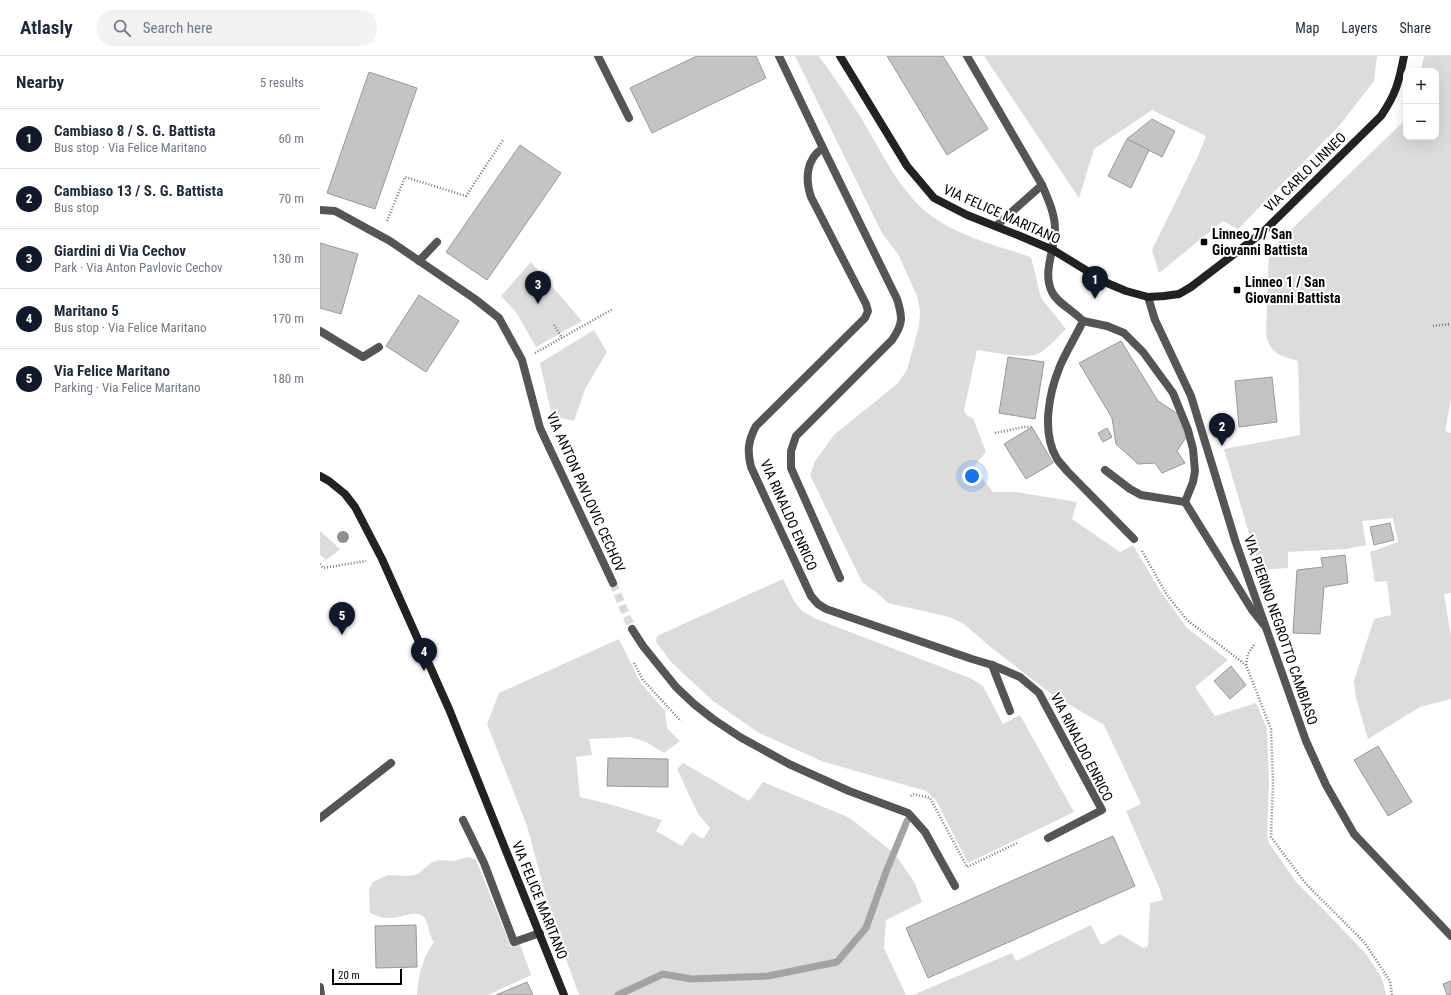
<!DOCTYPE html>
<meta charset="utf-8">
<style>
body{margin:0;font-family:"Roboto Condensed",sans-serif;background:#f2f2f3;color:#1f2937}
.controls{position:absolute;right:12px;top:12px;display:grid;overflow:hidden;border-radius:8px;box-shadow:0 4px 16px #0002}
.controls button{width:36px;height:36px;display:grid;place-items:center;padding:0;border:0;border-bottom:1px solid #e0e1e3;background:#fff;color:#1f2937;font:20px sans-serif}
.scale{position:absolute;left:12px;bottom:10px;width:70px;box-sizing:border-box;padding-left:4px;border:2px solid #000;border-top:0;font-size:11px;line-height:14px;white-space:nowrap;color:#000;-webkit-text-stroke:3px #fff;paint-order:stroke}
.you{position:absolute;left:652px;top:420px;width:14px;height:14px;margin:-10px;border:3px solid #fff;border-radius:50%;background:#1a73e8;box-shadow:0 0 0 6px #1a73e833}
.badge{display:grid;place-items:center;width:26px;height:26px;border-radius:50%;background:#111827;color:#fff;font-size:13px;font-weight:700}
.pin{position:absolute;translate:-50% -33px;filter:drop-shadow(0 1px 2px #0008)}
.pin::after{content:'';position:absolute;top:21px;width:14px;height:12px;background:inherit;clip-path:polygon(0 0,100% 0,50% 100%)}
.list{margin:0;padding:0;list-style:none}
h2{display:flex;justify-content:space-between;align-items:center;height:52px;margin:0;padding:0 16px;font-size:17px}
h2 small{font-size:13px;font-weight:400;color:#747a83}
.list li{display:grid;grid-template-columns:26px 1fr auto;gap:12px;align-items:center;box-sizing:border-box;height:60px;padding:0 16px;border-top:1px solid #e0e1e3}
.list b{display:block;font-size:15px;white-space:nowrap}
.list p{margin:0;font-size:13px;white-space:nowrap;color:#747a83}
.list em{font-size:13px;font-style:normal;color:#747a83}
.icon{flex:none;width:22px;height:22px;fill:none;stroke:currentColor;stroke-width:2;stroke-linecap:round;stroke-linejoin:round}
.map{position:relative;flex:none;width:1131px;height:939px;overflow:hidden}
header{display:flex;align-items:center;gap:24px;box-sizing:border-box;height:56px;padding:0 20px;background:#fff;border-bottom:1px solid #e0e1e3}
header strong{font-size:19px}
nav{display:flex;gap:22px;margin-inline-start:auto;font-size:14px}
.search{width:280px;height:36px;background:#f2f2f3;display:flex;align-items:center;gap:10px;box-sizing:border-box;padding:0 14px;border-radius:16px;color:#747a83;font-size:15px}
main{display:flex}
aside{flex:1;background:#fff}
.map>svg:first-child{display:block}
.green{fill:#dcdcdc}
.lines{fill:none;stroke-linecap:round;stroke-linejoin:round}
.stream{stroke:#a3a3a3;stroke-width:7}
.building{fill:#c4c4c4;stroke:#999}
.street-tunnel{stroke:#d9d9d9;stroke-width:8;stroke-dasharray:8 4;stroke-linecap:butt}
.path{stroke:#777;stroke-width:2.5;stroke-dasharray:1 2;stroke-linecap:butt}
.lane{stroke:#555;stroke-width:8}
.street{stroke:#555;stroke-width:8}
.secondary{stroke:#222;stroke-width:8}
.tree{fill:#8f8f8f}
.poi-dot{fill:#000;stroke:#fff;stroke-width:1.5}
.labels{text-anchor:middle;dominant-baseline:central;stroke-width:4;stroke-linejoin:round;paint-order:stroke}
.street-label{font-size:14px;fill:#000;stroke:#fff}
.poi-label{font-size:14px;font-weight:bold;fill:#000;stroke:#fff;text-anchor:start}
</style>
<header>
<strong>Atlasly</strong>
<div class="search"><svg class="icon" aria-label="search" viewBox="0 0 24 24"><circle cx="10" cy="10" r="6"/><path d="M15 15l6 6"/></svg>Search here</div>
<nav><a>Map</a><a>Layers</a><a>Share</a></nav>
</header>
<main>
<aside>
<h2>Nearby<small>5 results</small></h2>
<ul class="list">
<li><span class="badge">1</span><div><b>Cambiaso 8 / S. G. Battista</b><p>Bus stop · Via Felice Maritano</p></div><em>60 m</em></li>
<li><span class="badge">2</span><div><b>Cambiaso 13 / S. G. Battista</b><p>Bus stop</p></div><em>70 m</em></li>
<li><span class="badge">3</span><div><b>Giardini di Via Cechov</b><p>Park · Via Anton Pavlovic Cechov</p></div><em>130 m</em></li>
<li><span class="badge">4</span><div><b>Maritano 5</b><p>Bus stop · Via Felice Maritano</p></div><em>170 m</em></li>
<li><span class="badge">5</span><div><b>Via Felice Maritano</b><p>Parking · Via Felice Maritano</p></div><em>180 m</em></li>
</ul>
</aside>
<div class="map">
<svg width="1131" height="939" viewBox="0 0 1131 939">
<rect width="100%" height="100%" fill="#fff"/>
<g class="green">
<path d="M475 0H499C513 20 527 40 540 60 561 94 580 138 613 161 641 181 678 190 711 201L721 242 746 273C738 281 729 291 720 297 707 304 672 296 657 294L644 354 646 359 653 362 666 396 653 411 673 436H696L757 446 752 463 800 496 813 489 839 533 867 572 908 604 875 631 895 660 936 647 947 673 949 727 947 778 949 787 976 826 1006 856 1046 898 1062 922 1066 939H593L692 897 696 905 771 869 781 889 800 878 823 892 828 890 830 847 843 844 839 831 806 755 821 748 784 669 730 637 668 589 644 568 629 561 568 547 556 536 542 526 490 419 495 405 514 379 578 327 587 314 599 270 600 255 597 240 578 198 562 177Z"/>
<polygon points="664,0 1057,0 1054,25 1019,70 918,173 903,165 839,217 832,194 878,100 886,80 832,54 774,93 759,142"/>
<path d="M1104 0H1131V344L1125 375 1131 377V537L1124 538 1131 580V643L1100 651 1048 683 1036 642 1034 625 1054 563 1071 559 1067 525 1055 526 1050 496 1078 486 1073 462 1042 465 1046 489 1026 493 968 496V512L940 514 904 393 980 379 978 305C961 300 951 299 946 279L949 195 1082 67 1086 58V81H1116V15H1101Z"/>
<polygon points="211,206 262,265 216,291 196,256 181,240"/>
<polygon points="274,274 287,296 265,333 254,365 232,360 220,307"/>
<polygon points="0,475 20,493 6,504 0,499"/>
<polygon points="463,523 474,545 482,555 496,563 650,622 663,630 683,668 700,659 754,756 648,807 616,744 606,735 504,706 439,677 393,645 351,606 336,586 337,580"/>
<polygon points="299,583 320,626 345,655 347,672 360,685 344,697 326,686 310,681 269,683 272,699 256,701 260,741 293,749 342,764 336,775 362,790 372,776 383,783 390,772 378,758 357,713 363,707 429,745 443,726 530,762 575,798 595,827 602,846 566,864 564,892 586,939 259,939 235,873 207,770 167,668 179,637"/>
<path d="M149 801 156 804 191 891 200 888 211 919 168 939H97C99 917 102 904 114 886 107 877 110 868 104 861 96 853 80 862 71 862 63 862 56 860 50 857L49 833 53 826 68 819 90 820 98 818 111 807 119 804 134 805Z"/>
</g>
<g class="lines">
<polyline class="stream" points="298,939 343,918 371,923 448,920 517,906 546,872 566,816 587,765"/>
</g>
<g class="building">
<polygon points="377,0 436,0 446,22 332,77 310,32"/>
<polygon points="567,0 623,0 668,73 627,99"/>
<polygon points="49,16 97,32 55,153 7,137"/>
<polygon points="832,63 855,75 842,101 807,83"/>
<polygon points="807,83 829,94 811,132 788,120"/>
<polygon points="200,89 241,117 167,224 126,196"/>
<polygon points="0,187 38,198 21,258 0,252"/>
<polygon points="99,239 139,265 106,316 66,290"/>
<polygon points="801,285 838,345 861,360 867,380 857,395 865,407 842,417 835,407 818,408 796,388 792,362 759,307"/>
<polygon points="688,301 724,306 715,363 679,357"/>
<polygon points="952,321 957,366 919,371 915,325"/>
<polygon points="712,371 733,407 706,423 684,388"/>
<polygon points="787,372 792,381 783,386 778,377"/>
<polygon points="1070,467 1074,484 1054,489 1050,471"/>
<polygon points="1025,499 1028,527 1004,531 1000,578 973,577 977,514 1003,511 1001,502"/>
<polygon points="911,610 926,629 910,643 894,625"/>
<polygon points="1058,690 1092,746 1068,760 1034,704"/>
<polygon points="288,702 348,703 348,731 287,730"/>
<polygon points="793,780 815,830 608,922 586,872"/>
<polygon points="96,869 97,911 56,912 55,870"/>
<polygon points="1131,925 1131,939 1127,939 1123,928"/>
<polygon points="207,926 213,939 176,939"/>
</g>
<g class="lines">
<polyline class="street-tunnel" points="293,527 312,573"/>
<g class="path">
<polyline points="67,165 85,121 146,140 183,84"/>
<polyline points="234,269 242,282"/>
<polyline points="1113,270 1131,268"/>
<polyline points="215,297 293,253"/>
<polyline points="675,377 704,371 712,371"/>
<polyline points="822,495 847,539 867,564 926,609 951,673 953,726 951,781 986,828 1045,887 1070,925 1072,939"/>
<polyline points="0,508 3,512 46,505"/>
<polyline points="314,607 323,624 361,665"/>
<polyline points="926,609 928,598 935,587"/>
<polyline points="591,740 593,738 610,742 647,811 697,787"/>
</g>
<g class="lane">
<path d="M503 92 577 243C583 262 583 268 572 284L476 380 471 395V412L520 522"/>
<polyline points="99,205 117,186"/>
<polyline points="763,265 787,270 804,277 823,296 853,337 868,374 873,393 875,415 873,426 865,446"/>
<polyline points="785,414 810,433 821,439 865,446"/>
<polyline points="865,446 932,554 944,569"/>
</g>
<g class="street">
<polyline points="278,0 309,62"/>
<path d="M459 0 503 92C486 103 485 123 491 141L546 248 548 255 545 262 436 370C428 385 427 395 431 411L491 540 498 548 506 553 652 603 672 609 700 621 719 637 782 754 728 782"/>
<path d="M647 0 722 129C728 143 735 158 735 173 735 194 722 216 732 236 737 247 754 255 763 265 756 280 747 294 740 310 729 337 721 376 737 403 740 407 744 411 747 415L814 483"/>
<polyline points="0,154 15,155 70,185 155,243 179,262 202,304 220,372 293,527"/>
<polyline points="676,170 722,129"/>
<polyline points="828,241 835,264 871,340 916,487 986,685 1006,729 1034,778 1131,880"/>
<polyline points="0,275 43,301 59,291"/>
<polyline points="312,573 323,590 356,631 374,648 393,663 420,681 469,708 529,735 588,757 605,776 635,830"/>
<polyline points="672,609 690,655"/>
<polyline points="0,762 71,707"/>
<polyline points="143,764 164,807 194,886 220,877"/>
<polyline points="0,931 1,939"/>
</g>
<g class="secondary">
<path d="M520 0 587 110 614 142 647 159 700 180 733 194 787 227 806 235 828 241 844 240 859 238 871 231 943 176 1061 60C1076 38 1079 26 1084 0"/>
<polyline points="0,420 9,425 25,438 35,451 62,503 129,653 244,939"/>
</g>
</g>
<circle class="tree" cx="23" cy="481" r="6"/>
<g class="poi-dot">
<rect x="880" y="182" width="8" height="8" rx="2"/>
<rect x="913" y="230" width="8" height="8" rx="2"/>
</g>
<g class="labels">
<g class="street-label">
<text transform="translate(985 116) rotate(-44)">VIA CARLO LINNEO</text>
<text transform="translate(682 158) rotate(24)">VIA FELICE MARITANO</text>
<text transform="translate(266 436) rotate(66)">VIA ANTON PAVLOVIC CECHOV</text>
<text transform="translate(469 459) rotate(66)">VIA RINALDO ENRICO</text>
<text transform="translate(961 574) rotate(71)">VIA PIERINO NEGROTTO CAMBIASO</text>
<text transform="translate(762 691) rotate(63)">VIA RINALDO ENRICO</text>
<text transform="translate(220 844) rotate(68)">VIA FELICE MARITANO</text>
</g>
<g class="poi-label">
<text x="892" y="178">Linneo 7 / San<tspan x="892" dy="16">Giovanni Battista</tspan></text>
<text x="925" y="226">Linneo 1 / San<tspan x="925" dy="16">Giovanni Battista</tspan></text>
</g>
</g>
</svg>
<div class="controls">
<button>+</button>
<button>−</button>
</div>
<div class="scale">20 m</div>
<div class="you"></div>
<div class="pin badge" style="left:775px;top:243px">1</div>
<div class="pin badge" style="left:902px;top:390px">2</div>
<div class="pin badge" style="left:218px;top:248px">3</div>
<div class="pin badge" style="left:104px;top:615px">4</div>
<div class="pin badge" style="left:22px;top:579px">5</div>
</div>
</main>
